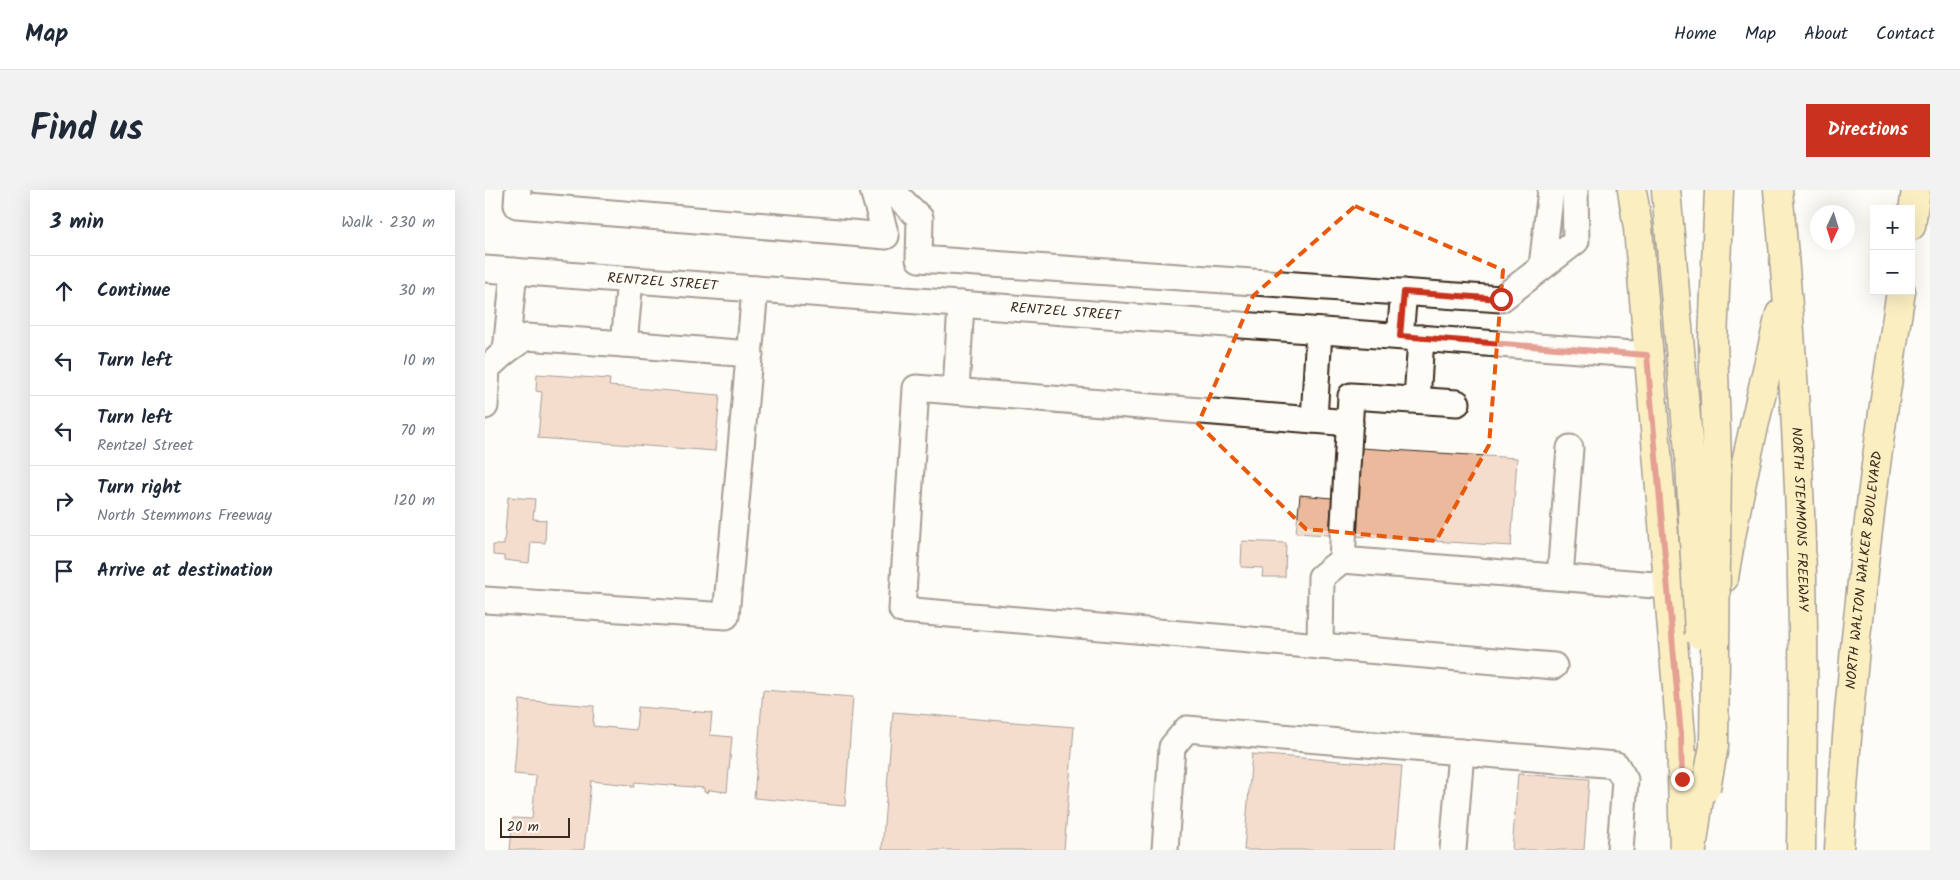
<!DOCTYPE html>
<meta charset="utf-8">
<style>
body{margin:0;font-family:Kalam,sans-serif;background:#f2f2f3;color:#1f2937}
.controls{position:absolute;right:15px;top:15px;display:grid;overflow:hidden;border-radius:0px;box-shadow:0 5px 20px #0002}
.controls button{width:45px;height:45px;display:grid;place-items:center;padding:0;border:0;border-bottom:1px solid #e0e1e3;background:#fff;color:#1f2937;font:25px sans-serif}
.compass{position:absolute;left:1325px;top:15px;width:45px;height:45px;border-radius:50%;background:#fff;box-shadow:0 5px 20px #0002;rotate:184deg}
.scale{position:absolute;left:15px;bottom:12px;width:70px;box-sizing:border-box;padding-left:5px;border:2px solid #3b2a1e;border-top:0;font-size:14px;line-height:18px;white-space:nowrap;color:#3b2a1e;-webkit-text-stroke:4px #fdfcf7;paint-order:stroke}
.stop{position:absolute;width:15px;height:15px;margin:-11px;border:4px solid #c8321e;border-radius:50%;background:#fff}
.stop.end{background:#c8321e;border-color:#fff;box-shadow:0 1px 5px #0008}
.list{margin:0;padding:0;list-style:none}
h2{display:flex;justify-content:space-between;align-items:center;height:65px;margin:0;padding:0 20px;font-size:21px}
h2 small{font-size:16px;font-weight:400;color:#747a83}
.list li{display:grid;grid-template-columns:32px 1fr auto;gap:15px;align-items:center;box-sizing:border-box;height:70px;padding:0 20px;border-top:1px solid #e0e1e3}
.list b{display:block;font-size:19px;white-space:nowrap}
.list p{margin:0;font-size:16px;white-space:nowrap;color:#747a83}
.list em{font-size:16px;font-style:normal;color:#747a83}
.icon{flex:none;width:28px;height:28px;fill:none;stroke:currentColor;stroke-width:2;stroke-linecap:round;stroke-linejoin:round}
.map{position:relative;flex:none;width:1445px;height:660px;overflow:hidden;border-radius:0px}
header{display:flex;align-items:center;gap:30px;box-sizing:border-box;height:70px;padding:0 25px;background:#fff;border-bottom:1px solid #e0e1e3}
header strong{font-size:24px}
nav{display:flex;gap:28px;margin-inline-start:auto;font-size:18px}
.intro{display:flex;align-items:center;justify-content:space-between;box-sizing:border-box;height:120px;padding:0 30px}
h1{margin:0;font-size:35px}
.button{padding:12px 22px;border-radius:0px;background:#c8321e;color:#fff;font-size:18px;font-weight:700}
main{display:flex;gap:30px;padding:0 30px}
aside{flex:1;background:#fff;border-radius:0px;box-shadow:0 5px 20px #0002}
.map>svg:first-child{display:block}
.building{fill:#ebb99c;stroke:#3b2a1e}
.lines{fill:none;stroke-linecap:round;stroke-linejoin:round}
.minor-casing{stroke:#3b2a1e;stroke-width:29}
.major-casing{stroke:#3b2a1e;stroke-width:31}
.highway-casing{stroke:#3b2a1e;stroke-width:31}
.minor{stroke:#fdfcf7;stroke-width:25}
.major{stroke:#f9e181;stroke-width:28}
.highway{stroke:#f9e181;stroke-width:28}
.highway-bridge-casing{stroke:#3b2a1e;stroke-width:31;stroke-linecap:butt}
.highway-bridge{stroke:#f9e181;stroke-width:28}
.route{stroke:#c8321e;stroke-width:6}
.marked{fill:none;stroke:#e8590c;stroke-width:4;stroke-dasharray:10 6;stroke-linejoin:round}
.labels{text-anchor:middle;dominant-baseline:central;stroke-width:4;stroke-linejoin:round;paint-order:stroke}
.street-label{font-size:14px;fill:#3b2a1e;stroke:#fdfcf7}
</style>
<header>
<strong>Map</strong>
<nav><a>Home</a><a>Map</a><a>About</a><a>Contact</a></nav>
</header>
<div class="intro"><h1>Find us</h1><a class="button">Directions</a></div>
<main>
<aside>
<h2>3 min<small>Walk · 230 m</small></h2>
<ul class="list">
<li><svg class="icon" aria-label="ahead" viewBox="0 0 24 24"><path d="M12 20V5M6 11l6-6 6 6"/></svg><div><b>Continue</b></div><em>30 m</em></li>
<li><svg class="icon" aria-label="left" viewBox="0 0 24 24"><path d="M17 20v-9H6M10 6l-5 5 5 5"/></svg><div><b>Turn left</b></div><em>10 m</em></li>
<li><svg class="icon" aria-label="left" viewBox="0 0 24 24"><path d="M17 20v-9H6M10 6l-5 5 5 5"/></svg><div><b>Turn left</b><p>Rentzel Street</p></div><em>70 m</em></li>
<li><svg class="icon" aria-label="right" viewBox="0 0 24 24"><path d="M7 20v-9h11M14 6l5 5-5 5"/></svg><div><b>Turn right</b><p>North Stemmons Freeway</p></div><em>120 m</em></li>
<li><svg class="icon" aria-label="arrive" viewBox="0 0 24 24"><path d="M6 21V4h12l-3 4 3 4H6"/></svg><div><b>Arrive at destination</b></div></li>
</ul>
</aside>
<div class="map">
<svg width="1445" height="660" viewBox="0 0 1445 660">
<rect width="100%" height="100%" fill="#fdfcf7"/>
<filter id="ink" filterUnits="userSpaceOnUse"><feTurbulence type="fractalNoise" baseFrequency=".02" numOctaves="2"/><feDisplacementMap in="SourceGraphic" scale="10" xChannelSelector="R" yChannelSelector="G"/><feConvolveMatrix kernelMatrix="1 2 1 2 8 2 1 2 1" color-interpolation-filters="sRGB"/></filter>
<g filter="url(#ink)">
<g class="building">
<polygon points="52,184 125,189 124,196 235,205 230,261 53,248 57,202 51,201"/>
<polygon points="876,258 1032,268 1026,356 870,346"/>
<polygon points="815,305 847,308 844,345 811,343"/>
<polygon points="23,307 50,309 48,329 61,330 60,353 46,352 44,373 19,370 19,366 8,365 8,355 19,355"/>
<polygon points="757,351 801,353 800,387 777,387 778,378 756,377"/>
<polygon points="278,500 368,507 360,616 269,608"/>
<polygon points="35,510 109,516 108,536 151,540 153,517 227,523 225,545 247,547 242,602 224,600 223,603 219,602 219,598 150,592 149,597 146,597 146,595 106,591 99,660 25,660 28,628 47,629 51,586 29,584"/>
<polygon points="408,522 589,537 579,660 397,660"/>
<polygon points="767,564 917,576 910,660 759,660"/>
<polygon points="1033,584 1104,589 1099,660 1027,660"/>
</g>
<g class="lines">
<g class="minor-casing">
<g id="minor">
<polyline points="33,0 32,15 401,46 388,0"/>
<polyline points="406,0 435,28 434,69 1016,109 1091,51 1090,0"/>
<polyline points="1057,76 1066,0"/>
<path id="s1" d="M0 79 1162 165"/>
<polyline points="145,90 139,154 265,164"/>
<polyline points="915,146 919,102"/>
<polyline points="21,161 29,81"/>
<polyline points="471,201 476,114"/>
<polyline points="932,210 936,148"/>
<polyline points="972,213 866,206 857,370 1182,396"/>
<polyline points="0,216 2,178 21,161 41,147 139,154"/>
<polyline points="829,230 834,141"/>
<polyline points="857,370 836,387 835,456 1069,476"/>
<polyline points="1075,387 1085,258"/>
<polyline points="0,410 241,426 270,99"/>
<polyline points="835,456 417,420 431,198 865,233"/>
<polyline points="680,660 687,557 702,539 1131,575 1140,590 1135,660"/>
<polyline points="968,660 976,562"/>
</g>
</g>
<g class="major-casing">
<polyline id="major" points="1147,0 1153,38 1196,546 1199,660"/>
</g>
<g class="highway-casing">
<g id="highway">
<polyline points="1181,0 1205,273"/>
<path id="s2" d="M1293 0C1307 145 1316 291 1318 437 1319 511 1317 586 1316 660"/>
<polyline points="1426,36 1431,0"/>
<polyline points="1232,272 1228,151 1234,0"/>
<path d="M1239 388C1253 299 1275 211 1295 124"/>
<polyline points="1207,660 1219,572"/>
<path id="s3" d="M1354 660C1365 473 1387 286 1416 101"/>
</g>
</g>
<use href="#minor" class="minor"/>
<use href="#major" class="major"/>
<use href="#highway" class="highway"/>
<g class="highway-bridge-casing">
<g id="highway-bridge">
<polyline points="1205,273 1214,444"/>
<polyline points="1221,598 1229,556 1232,272"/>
</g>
</g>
<use href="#highway-bridge" class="highway-bridge"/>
</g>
</g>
<g class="lines" filter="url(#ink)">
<polyline class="route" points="1016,109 919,102 915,146 1162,165 1196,546 1197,589"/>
</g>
<path d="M0 0H1445V660H0ZM870 16 1018 80 1004 255 951 351 821 339 713 234 768 106Z" fill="#fdfcf7" fill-opacity=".55" fill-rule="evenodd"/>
<path class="marked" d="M870 16 1018 80 1004 255 951 351 821 339 713 234 768 106Z"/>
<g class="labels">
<g class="street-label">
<text stroke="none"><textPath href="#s1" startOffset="178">RENTZEL STREET</textPath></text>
<text stroke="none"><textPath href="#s1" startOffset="582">RENTZEL STREET</textPath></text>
<text stroke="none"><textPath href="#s2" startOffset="330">NORTH STEMMONS FREEWAY</textPath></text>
<text stroke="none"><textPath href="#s3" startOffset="281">NORTH WALTON WALKER BOULEVARD</textPath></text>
</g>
</g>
</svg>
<div class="controls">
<button>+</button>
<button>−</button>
</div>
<svg class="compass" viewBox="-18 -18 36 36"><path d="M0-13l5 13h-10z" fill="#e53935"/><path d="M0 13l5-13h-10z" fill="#747a83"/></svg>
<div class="scale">20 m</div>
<div class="stop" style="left:1016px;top:109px"></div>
<div class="stop end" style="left:1197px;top:589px"></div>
</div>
</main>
